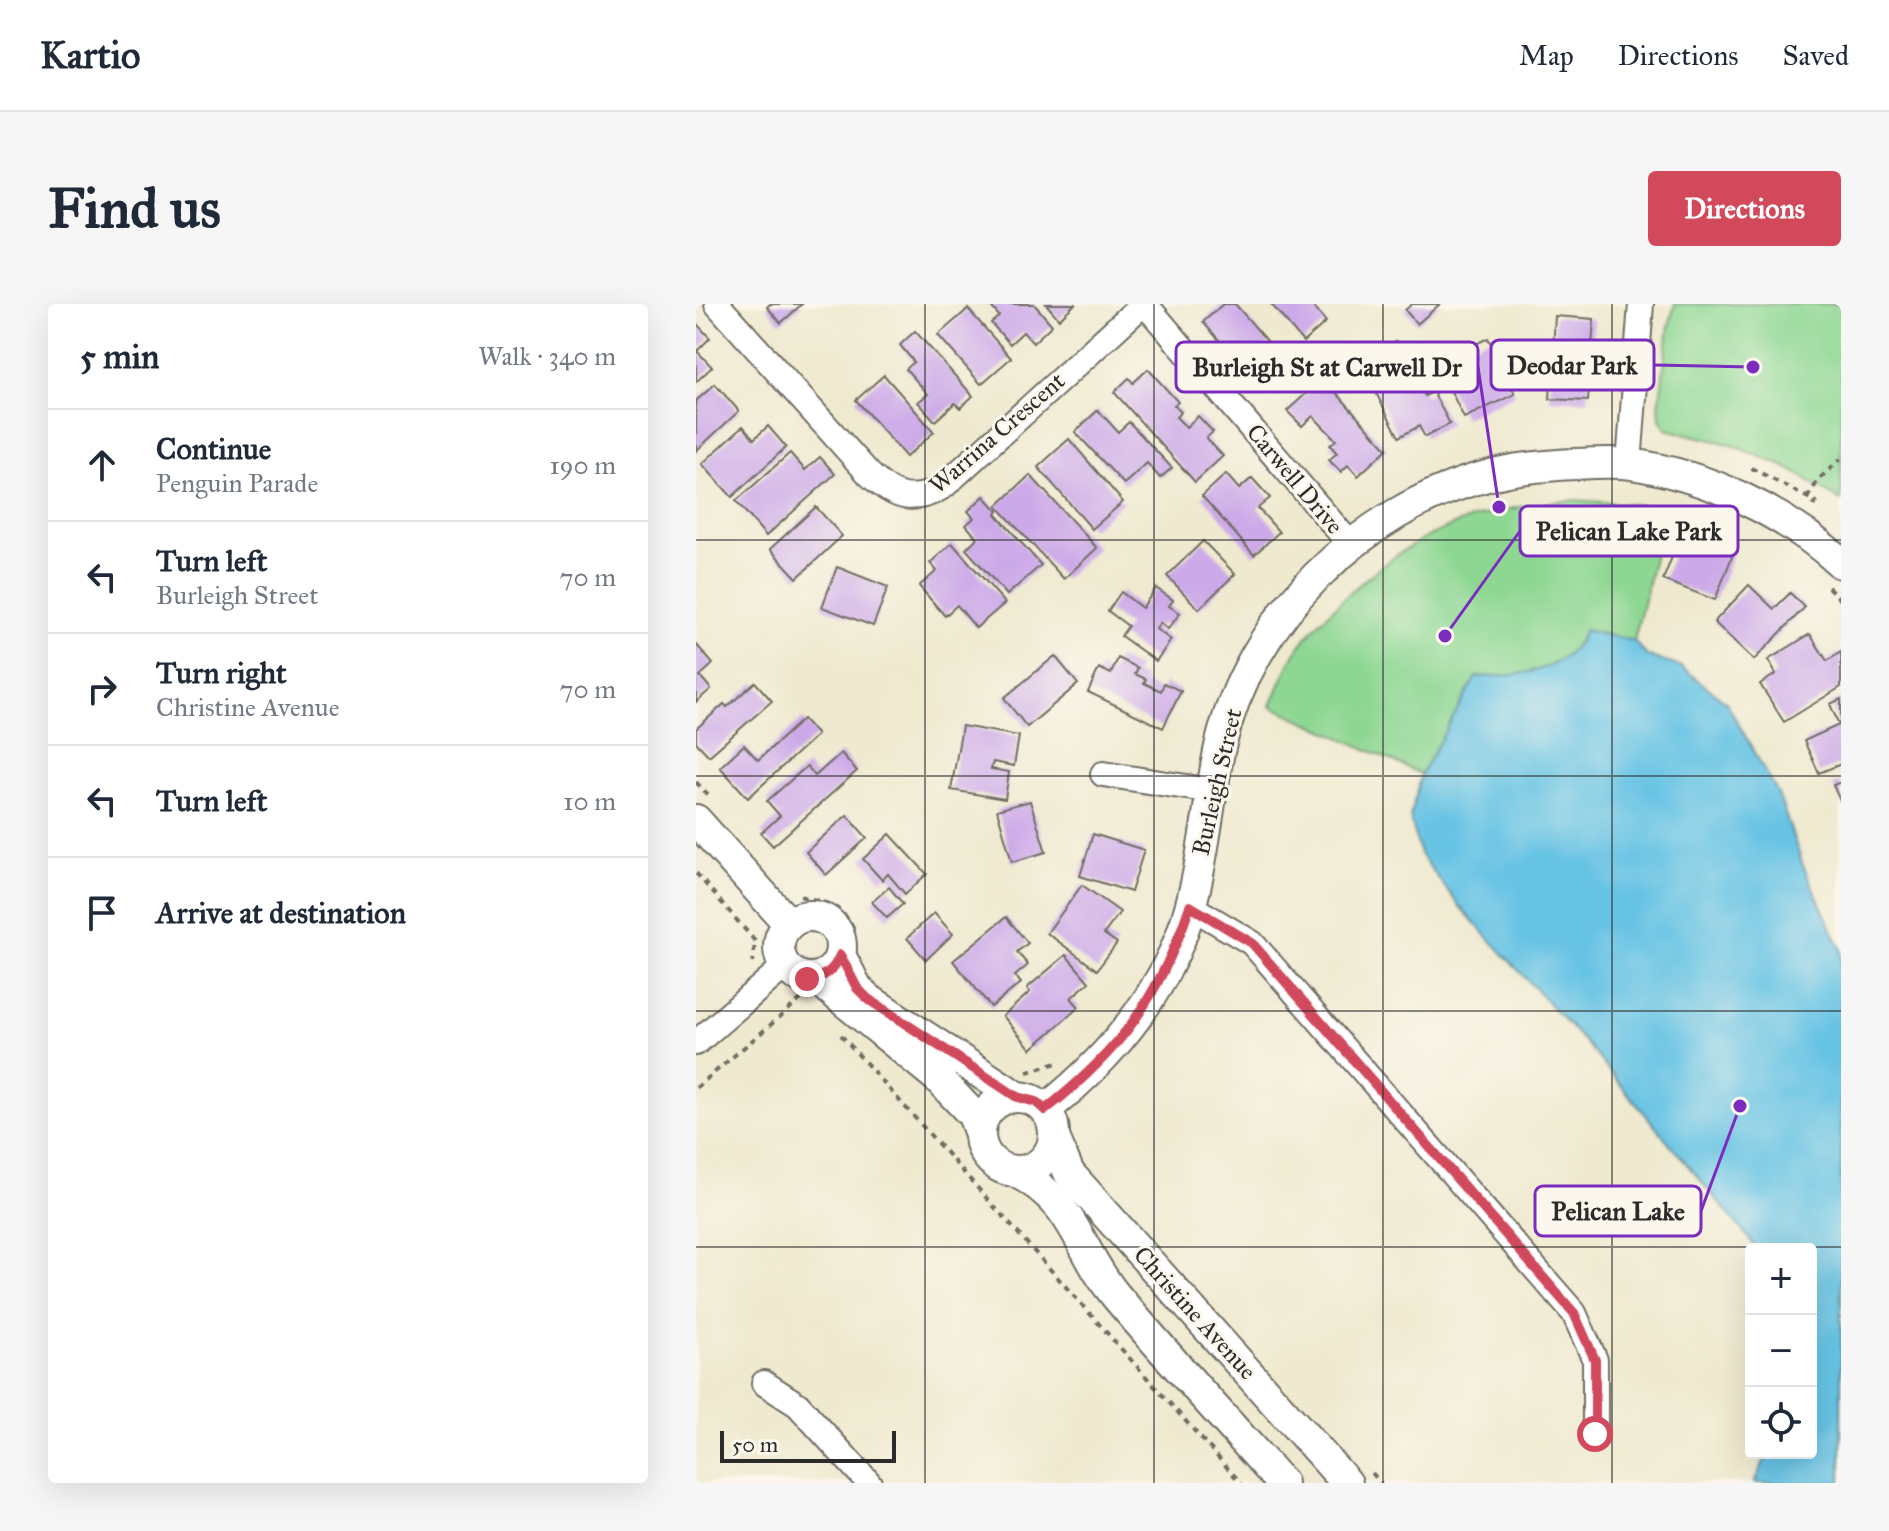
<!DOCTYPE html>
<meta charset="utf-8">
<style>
body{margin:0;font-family:"IM FELL Great Primer",serif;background:#f6f6f7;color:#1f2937}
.controls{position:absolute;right:24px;bottom:24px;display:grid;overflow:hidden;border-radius:8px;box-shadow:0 8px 32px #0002}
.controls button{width:72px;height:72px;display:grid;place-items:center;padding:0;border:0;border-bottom:2px solid #e0e1e3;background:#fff;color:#1f2937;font:40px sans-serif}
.scale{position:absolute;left:24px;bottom:20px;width:176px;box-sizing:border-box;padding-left:8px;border:4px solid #2b2b2b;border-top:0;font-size:22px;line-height:28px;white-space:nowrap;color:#2b2b2b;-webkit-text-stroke:6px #fbf7ec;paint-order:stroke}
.stop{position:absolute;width:24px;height:24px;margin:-18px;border:6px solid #d1495b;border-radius:50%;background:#fff}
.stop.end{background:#d1495b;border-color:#fff;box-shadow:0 2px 8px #0008}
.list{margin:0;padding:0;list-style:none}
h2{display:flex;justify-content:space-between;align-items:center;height:104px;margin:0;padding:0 32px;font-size:34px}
h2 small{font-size:26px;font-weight:400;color:#747a83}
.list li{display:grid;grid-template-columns:52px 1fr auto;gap:24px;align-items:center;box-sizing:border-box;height:112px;padding:0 32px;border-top:2px solid #e0e1e3}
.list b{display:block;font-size:30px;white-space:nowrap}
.list p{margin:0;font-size:26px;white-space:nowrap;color:#747a83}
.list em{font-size:26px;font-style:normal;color:#747a83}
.icon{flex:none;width:44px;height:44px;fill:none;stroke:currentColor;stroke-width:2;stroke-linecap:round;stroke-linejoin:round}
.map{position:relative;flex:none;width:1145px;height:1179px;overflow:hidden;border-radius:8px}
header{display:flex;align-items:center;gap:48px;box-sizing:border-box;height:112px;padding:0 40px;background:#fff;border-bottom:2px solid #e0e1e3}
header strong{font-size:38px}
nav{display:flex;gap:44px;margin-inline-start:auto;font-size:28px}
.intro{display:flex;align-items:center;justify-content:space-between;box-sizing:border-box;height:192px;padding:0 48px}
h1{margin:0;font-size:56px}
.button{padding:20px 36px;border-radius:8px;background:#d1495b;color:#fff;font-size:28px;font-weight:700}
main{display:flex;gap:48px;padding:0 48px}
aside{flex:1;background:#fff;border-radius:8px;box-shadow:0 8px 32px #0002}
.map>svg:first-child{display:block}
.green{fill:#8ed793;stroke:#5c815f;stroke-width:2}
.water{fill:#66c3e4;stroke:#487788;stroke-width:2}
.building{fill:#cca9e8}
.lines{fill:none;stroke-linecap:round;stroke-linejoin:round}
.minor-casing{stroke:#706e64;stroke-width:28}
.tertiary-casing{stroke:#706e64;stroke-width:34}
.path{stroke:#706e64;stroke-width:4;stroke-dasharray:6 6;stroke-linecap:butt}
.minor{stroke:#fff;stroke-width:24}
.tertiary{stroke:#fff;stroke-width:30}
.route{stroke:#d1495b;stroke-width:10}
.grid{fill:none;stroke:#2b2b2b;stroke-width:2;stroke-opacity:0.55}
.labels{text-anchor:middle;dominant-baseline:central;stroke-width:6;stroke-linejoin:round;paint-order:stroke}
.street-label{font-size:24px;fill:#2b2b2b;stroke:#fbf7ec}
.leader{fill:none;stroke:#7b2cbf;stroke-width:3}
.callout-dot{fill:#7b2cbf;stroke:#fbf7ec;stroke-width:3}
.callout{fill:#fbf7ec;stroke:#7b2cbf;stroke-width:3}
.callout-label{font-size:26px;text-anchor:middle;font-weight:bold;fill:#2b2b2b}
</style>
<header>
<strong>Kartio</strong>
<nav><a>Map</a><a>Directions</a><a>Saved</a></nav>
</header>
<div class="intro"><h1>Find us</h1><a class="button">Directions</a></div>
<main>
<aside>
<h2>5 min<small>Walk · 340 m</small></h2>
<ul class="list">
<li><svg class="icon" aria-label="ahead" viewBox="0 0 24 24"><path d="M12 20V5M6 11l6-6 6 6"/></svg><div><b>Continue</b><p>Penguin Parade</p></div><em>190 m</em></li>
<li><svg class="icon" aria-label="left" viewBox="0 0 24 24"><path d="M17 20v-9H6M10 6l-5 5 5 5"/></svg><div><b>Turn left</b><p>Burleigh Street</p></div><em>70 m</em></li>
<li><svg class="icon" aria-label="right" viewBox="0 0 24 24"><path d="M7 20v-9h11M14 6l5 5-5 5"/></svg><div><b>Turn right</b><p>Christine Avenue</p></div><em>70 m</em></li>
<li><svg class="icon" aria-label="left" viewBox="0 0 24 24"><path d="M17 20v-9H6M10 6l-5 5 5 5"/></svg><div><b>Turn left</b></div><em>10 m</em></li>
<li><svg class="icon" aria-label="arrive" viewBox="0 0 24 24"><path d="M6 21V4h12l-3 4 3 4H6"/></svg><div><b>Arrive at destination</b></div></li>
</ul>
</aside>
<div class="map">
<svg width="1145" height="1179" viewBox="0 0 1145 1179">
<rect width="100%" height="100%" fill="#fbf7ec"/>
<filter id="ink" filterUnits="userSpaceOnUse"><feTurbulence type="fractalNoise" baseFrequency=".0125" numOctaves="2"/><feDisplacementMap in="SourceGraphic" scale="16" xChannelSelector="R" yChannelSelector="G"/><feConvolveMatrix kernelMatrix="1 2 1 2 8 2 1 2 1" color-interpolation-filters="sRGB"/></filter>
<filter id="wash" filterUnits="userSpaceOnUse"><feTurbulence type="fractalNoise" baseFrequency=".006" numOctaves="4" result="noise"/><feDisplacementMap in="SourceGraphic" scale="32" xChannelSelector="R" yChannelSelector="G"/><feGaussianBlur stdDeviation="1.8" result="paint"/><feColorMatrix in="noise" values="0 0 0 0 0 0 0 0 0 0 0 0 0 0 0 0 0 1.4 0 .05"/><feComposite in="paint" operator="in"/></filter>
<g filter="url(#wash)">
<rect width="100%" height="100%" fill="#efe9cf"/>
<g class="green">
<polygon points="979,0 1145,0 1145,197 1092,164 1033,140 970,125 964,115 963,104 973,22"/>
<path d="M878 196 970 203 938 337 888 326C880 348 855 365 831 370 823 371 814 370 807 375 775 402 747 435 725 470L575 402C582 385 589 367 598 351 609 332 626 315 642 300 715 228 777 205 878 196Z"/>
</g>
<path class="water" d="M888 326 938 337 951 352 985 363 1030 398 1082 490 1108 564 1145 645V1179H1058L1072 1149H1115V945H1058L1056 938 893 743 765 604 724 550 714 513 725 470 780 373C819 372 874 369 888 326Z"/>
<g id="blocks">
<g class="building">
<polygon points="74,0 106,0 85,19 71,3"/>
<polygon points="293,0 338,0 356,21 337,39 327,28 314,40 295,19 303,12"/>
<polygon points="350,0 379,0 363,15"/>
<polygon points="527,0 539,0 573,39 547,63 507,18"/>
<polygon points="575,0 615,0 630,18 607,38"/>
<polygon points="716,0 744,0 721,20 709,6"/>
<polygon points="272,5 315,54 285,80 242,31"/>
<polygon points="859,12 898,15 892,97 854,95"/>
<polygon points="0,19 14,34 1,47 16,63 0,78"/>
<polygon points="219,27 277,92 264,104 259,99 239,117 222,98 232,90 210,65 218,58 204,41"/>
<polygon points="792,34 819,90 768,114 741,59"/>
<polygon points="700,37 729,92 737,88 754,120 729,133 723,122 703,133 669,68 687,58 681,47"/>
<polygon points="452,65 482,98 478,101 485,108 480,113 490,123 502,112 517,128 510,134 527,152 499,178 418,88 433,74 437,79"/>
<polygon points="188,71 238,128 210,153 160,96"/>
<polygon points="627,74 691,145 662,172 652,161 645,168 633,156 641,149 634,141 640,136 617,112 606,122 591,107"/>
<polygon points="19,80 43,107 0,147 0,97"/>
<polygon points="402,106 422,128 433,118 476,164 464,174 451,159 428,180 379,128"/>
<polygon points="47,122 58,135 72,122 90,143 36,193 6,160"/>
<polygon points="373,135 427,198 396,225 342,163"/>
<polygon points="94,149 109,166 124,153 139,170 70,232 40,197"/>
<polygon points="530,170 543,185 556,174 574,194 562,204 583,228 558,251 506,192"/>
<polygon points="334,171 401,244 368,275 301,202"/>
<polygon points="288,192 302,207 300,210 345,261 311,291 270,245 281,234 270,221 278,214 272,207"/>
<polygon points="120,203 146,232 101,274 74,245"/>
<polygon points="985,230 1037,250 1019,296 967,276"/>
<polygon points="507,237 539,270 503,305 471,272"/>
<polygon points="256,239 309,299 280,324 261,301 249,312 223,282 241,267 234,259"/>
<polygon points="141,263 192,283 177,322 126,303"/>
<polygon points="1053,281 1078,305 1094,289 1109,303 1058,356 1018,318"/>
<polygon points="460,284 477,296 473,302 484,309 472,325 464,319 460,325 475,336 460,357 425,332 432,322 412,307 425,288 446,304"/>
<polygon points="1114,330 1131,357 1145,348 1145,383 1088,418 1064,380 1080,370 1072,356"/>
<polygon points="0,340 17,360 4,372 15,385 0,398"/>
<polygon points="359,352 382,380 331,423 308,394"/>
<polygon points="422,354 442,364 439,370 450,375 448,379 465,387 468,379 485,387 467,424 392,388 403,364 415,370"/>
<polygon points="59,378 76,397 13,452 0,438 0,425 28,400 31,403"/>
<polygon points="1145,395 1145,460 1123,469 1108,437 1143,421 1134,400"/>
<polygon points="107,415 121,431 52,494 24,463 48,441 62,456"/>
<polygon points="266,422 323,432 318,462 297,458 295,465 313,468 309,495 255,486"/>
<polygon points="145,449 161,467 77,542 65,529 84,512 71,497 111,462 119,472"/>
<polygon points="1145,478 1145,499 1137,481"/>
<polygon points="334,497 350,548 316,558 301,506"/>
<polygon points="151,511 171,534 130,571 110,548"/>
<polygon points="194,530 231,570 209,590 192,570 186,576 167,555"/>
<polygon points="397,530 448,546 435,588 384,572"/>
<polygon points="386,581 424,608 408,630 421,639 401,666 351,629"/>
<polygon points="193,583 207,600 191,614 176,598"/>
<polygon points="238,609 257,630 230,656 211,634"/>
<polygon points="310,613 332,639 321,648 332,661 319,672 325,679 295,703 257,657"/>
<polygon points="370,651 393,678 375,694 383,703 335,745 307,712 334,688 331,684"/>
</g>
</g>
</g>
<g filter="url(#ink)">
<use href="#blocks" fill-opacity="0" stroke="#706e64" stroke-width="2"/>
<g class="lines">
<g class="minor-casing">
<g id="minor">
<path d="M21 0 173 170C198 194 217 201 248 182L447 0"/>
<polyline points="449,0 655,241"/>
<polyline points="933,160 945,0"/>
<polyline points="407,470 516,487"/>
<polyline points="494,602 556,639 878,1009 899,1056 899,1130"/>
<polyline points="0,739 89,662"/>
<polyline points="68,1079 102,1101 173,1179"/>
</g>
</g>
<g class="tertiary-casing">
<g id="tertiary">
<polyline points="0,516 93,620"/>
<circle cx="114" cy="643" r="31"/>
<polyline points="144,651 161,684 172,695 321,793"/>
<polyline points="120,674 242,774 277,811 284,830"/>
<circle cx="321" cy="830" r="37"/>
<path d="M349 806C403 763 449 713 478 649 507 585 509 511 524 443 553 315 664 205 791 172 814 165 838 163 862 161 885 160 912 157 935 160 1012 172 1087 207 1145 259"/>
<polyline points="358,833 373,869 651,1179"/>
<path d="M318 867C381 898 380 944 420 992 474 1056 531 1117 586 1179"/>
</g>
</g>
<g class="path">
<polyline points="1055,164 1120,198 1115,205"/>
<polyline points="1111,194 1123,175 1145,155"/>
<polyline points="1132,283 1145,296"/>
<polyline points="0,478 12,491"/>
<polyline points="0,569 59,637 57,658"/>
<path d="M104 592C132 599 146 600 160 629"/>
<polyline points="145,731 545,1179"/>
<polyline points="331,768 361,759"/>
<polyline points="0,784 105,695"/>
<polyline points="676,1169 685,1179"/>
</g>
<use href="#minor" class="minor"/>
<use href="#tertiary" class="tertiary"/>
</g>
</g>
<g class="lines" filter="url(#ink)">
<path class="route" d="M111 675C128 674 138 667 144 651L161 684 172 695 321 793 340 798 349 806C425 746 463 694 494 602L556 639 878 1009 899 1056V1130"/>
</g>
<path class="grid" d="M229 0V1179M458 0V1179M687 0V1179M916 0V1179M0 236H1145M0 472H1145M0 707H1145M0 943H1145"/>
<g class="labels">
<g class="street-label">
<text transform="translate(301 129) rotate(-41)">Warrina Crescent</text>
<text transform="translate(599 175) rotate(50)">Carwell Drive</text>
<text transform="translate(521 478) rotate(-77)">Burleigh Street</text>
<text transform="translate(499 1009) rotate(48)">Christine Avenue</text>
</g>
</g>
<path class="leader" d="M1057 63L958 61M803 203L782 63M749 332L824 227M1044 802L1005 907"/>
<g class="callout-dot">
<circle cx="1057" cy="63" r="8"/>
<circle cx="803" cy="203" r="8"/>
<circle cx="749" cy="332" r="8"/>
<circle cx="1044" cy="802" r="8"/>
</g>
<g class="callout">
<rect x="795" y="36" width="163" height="50" rx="8"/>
<rect x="480" y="38" width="302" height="50" rx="8"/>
<rect x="824" y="202" width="218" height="50" rx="8"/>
<rect x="839" y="882" width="166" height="50" rx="8"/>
</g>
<g class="callout-label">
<text x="876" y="70">Deodar Park</text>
<text x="631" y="72">Burleigh St at Carwell Dr</text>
<text x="933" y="236">Pelican Lake Park</text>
<text x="922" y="916">Pelican Lake</text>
</g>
</svg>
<div class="controls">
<button>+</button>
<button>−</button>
<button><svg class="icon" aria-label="locate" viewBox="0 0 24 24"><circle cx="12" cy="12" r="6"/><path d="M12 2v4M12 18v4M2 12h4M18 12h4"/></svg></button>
</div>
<div class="scale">50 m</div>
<div class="stop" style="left:899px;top:1130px"></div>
<div class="stop end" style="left:111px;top:675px"></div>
</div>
</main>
